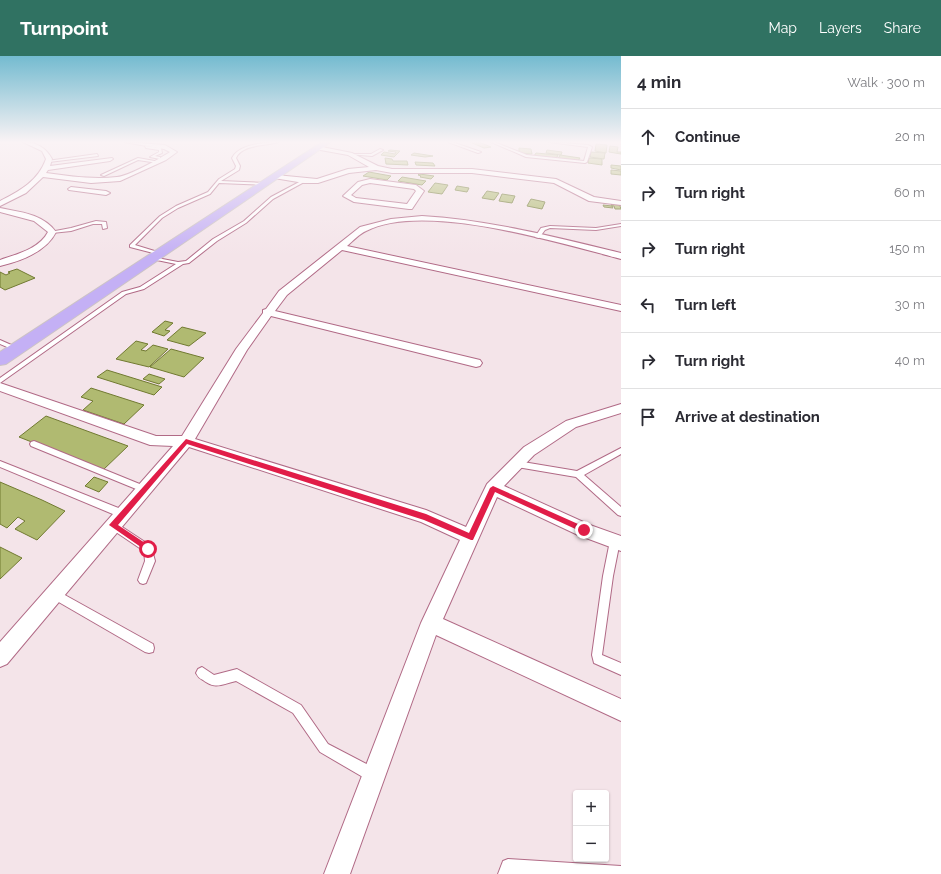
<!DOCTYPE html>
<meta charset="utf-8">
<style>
body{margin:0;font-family:Raleway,sans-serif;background:#f2f2f3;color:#2b2b33}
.controls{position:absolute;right:12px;bottom:12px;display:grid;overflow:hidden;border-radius:4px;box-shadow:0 1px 3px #0004}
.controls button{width:36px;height:36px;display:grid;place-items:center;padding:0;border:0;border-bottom:1px solid #e1e1e2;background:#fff;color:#2b2b33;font:20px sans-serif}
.stop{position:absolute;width:12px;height:12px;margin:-9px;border:3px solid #e11d48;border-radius:50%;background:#fff}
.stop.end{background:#e11d48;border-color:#fff;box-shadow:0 1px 4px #0008}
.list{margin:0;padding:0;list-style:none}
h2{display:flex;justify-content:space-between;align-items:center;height:52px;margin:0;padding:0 16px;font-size:17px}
h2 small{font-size:13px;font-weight:400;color:#7c7c81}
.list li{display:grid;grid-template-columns:26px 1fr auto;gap:12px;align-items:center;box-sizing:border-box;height:56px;padding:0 16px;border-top:1px solid #e1e1e2}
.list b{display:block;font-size:15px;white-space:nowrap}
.list em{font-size:13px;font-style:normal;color:#7c7c81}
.icon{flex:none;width:22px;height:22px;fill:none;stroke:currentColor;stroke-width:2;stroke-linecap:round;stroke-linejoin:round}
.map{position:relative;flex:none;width:621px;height:818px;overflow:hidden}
header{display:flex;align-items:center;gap:24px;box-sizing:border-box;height:56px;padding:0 20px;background:#307262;color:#fff}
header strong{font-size:19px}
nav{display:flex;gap:22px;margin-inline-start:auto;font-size:14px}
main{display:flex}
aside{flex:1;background:#fff}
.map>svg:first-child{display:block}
.building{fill:#b0ba71;stroke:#717a31}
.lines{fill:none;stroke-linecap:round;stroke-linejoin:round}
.service-casing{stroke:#b16a86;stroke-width:2}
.minor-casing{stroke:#b16a86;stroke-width:2}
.primary-casing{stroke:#ccc3c6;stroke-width:2}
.service{fill:#fff;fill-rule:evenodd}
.minor{fill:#fff;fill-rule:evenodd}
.primary{fill:#c4b0f5;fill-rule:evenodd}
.route{fill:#e11d48}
</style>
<header>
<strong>Turnpoint</strong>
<nav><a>Map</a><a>Layers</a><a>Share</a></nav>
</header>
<main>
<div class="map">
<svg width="621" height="818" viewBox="0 0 621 818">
<rect width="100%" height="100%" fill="#f4e4e9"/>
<g class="building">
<polygon points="470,86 479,86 491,91 484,92"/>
<polygon points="596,88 607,89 606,97 595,95"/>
<polygon points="610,90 618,91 617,96 621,96 621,98 609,96"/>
<polygon points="519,92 531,93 532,98 519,97"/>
<polygon points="390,94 400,95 394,101 381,99 384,96 395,98 396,96 388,95"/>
<polygon points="547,94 562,96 561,99 546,97"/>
<polygon points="591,96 605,97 604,103 590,101"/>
<polygon points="414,97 433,100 425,101 411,99"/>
<polygon points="536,97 558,99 556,103 534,100"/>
<polygon points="560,99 580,102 578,105 558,103"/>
<polygon points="385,102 392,103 393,105 407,105 408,109 386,108"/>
<polygon points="589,102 602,103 602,109 588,107"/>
<polygon points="415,106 433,107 435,110 416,109"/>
<polygon points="611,109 621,110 621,114 611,112"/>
<polygon points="611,114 621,115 621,119 611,118"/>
<polygon points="369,116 391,120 387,124 363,120"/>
<polygon points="419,118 427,119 434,120 431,123 420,121 421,120 418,119"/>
<polygon points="402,121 426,125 422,129 398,125"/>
<polygon points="435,127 448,129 442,138 428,136"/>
<polygon points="457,130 469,132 467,136 455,134"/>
<polygon points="487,135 499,137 494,144 482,142"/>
<polygon points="502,138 515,140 512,147 499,145"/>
<polygon points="531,143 545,146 542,153 527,150"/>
<polygon points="611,147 619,147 621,153 615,153 614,150 612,150 613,152 604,151 603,149 612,150"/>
<polygon points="17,213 35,222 5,234 0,231 0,216 6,219 10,217 8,216"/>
<polygon points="165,265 173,267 165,274 170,275 164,280 152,276"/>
<polygon points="182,271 206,277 189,290 167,284"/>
<polygon points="136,285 148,288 141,294 146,295 153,289 168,293 149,311 116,303"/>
<polygon points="171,293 204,302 184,321 150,311"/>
<polygon points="107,314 162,331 154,339 97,321"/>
<polygon points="149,318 165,323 159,328 143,323"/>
<polygon points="91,332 144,349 124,368 83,354 93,345 81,341"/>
<polygon points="46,360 128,390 103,414 19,381"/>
<polygon points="94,421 108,426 99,436 85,430"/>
<polygon points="0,426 42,444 65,455 37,484 15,473 25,465 18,461 7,472 0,468"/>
<polygon points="0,491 22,502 0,523"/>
</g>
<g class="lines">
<g class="service-casing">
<g id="service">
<path d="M271 86H278C267 90 242 88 236 102L240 110 239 114 221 125 265 127 266 129 219 127 210 138 178 152 162 162 135 189 161 197V199L130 191V189L160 160 176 150 208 136 219 123 235 113 236 110 232 102C239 89 258 88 271 86Z"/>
<polygon points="448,86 452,86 481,96 478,97"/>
<polygon points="491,86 494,86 527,99 584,105 588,91 549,86 588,89 592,91 587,106 585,107 526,101"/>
<polygon points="145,90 161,92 162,97 155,100 160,101 160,103 150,101 159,96 159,94 146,92"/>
<polygon points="380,93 383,94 372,100 348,98 371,98"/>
<polygon points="97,98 98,100 49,106 47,105"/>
<polygon points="138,102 160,106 158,107 138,104 104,120 101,119"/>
<polygon points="303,124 306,125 273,143 246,167 217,185 189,207 183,208 144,233 126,238 0,327 0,322 122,236 140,231 176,208 152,203 152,201 178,206 186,205 213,183 244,165 271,141"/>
<polygon points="96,165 106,166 107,172 103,173 102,168 93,168 71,175 52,177 50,176 71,172"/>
<polygon points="621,168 621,170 596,174 550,172 545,174 539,182 535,181 541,172 550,170 596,172"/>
<polygon points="0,284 18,292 19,293 18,294 14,294 0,288"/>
<polygon points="34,385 147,431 148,433 147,435 141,435 31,390 30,388 31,386"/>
<polygon points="621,392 621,398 584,419 621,451 621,460 618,459 576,421 517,411 513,408 517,405 577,415"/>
<polygon points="0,405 126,455 127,458 126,461 123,462 120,461 0,411"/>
<polygon points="113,465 151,490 155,505 146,527 143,528 140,527 138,524 145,505 144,495 110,472 109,469 110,466"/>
<polygon points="615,481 618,482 620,485 613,520 602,599 621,607 621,619 594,607 592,599 603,520 610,485 612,482"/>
<polygon points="54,533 153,588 154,592 153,596 149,597 145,596 50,541 49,538 50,535"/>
<path d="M202 611 214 619 237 613 301 649 328 688 378 714 379 719 378 724 373 725 368 724 320 696 293 657 236 625C222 628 216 634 203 624 199 622 198 621 196 617L198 613Z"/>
<polygon points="508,803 621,810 621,818 498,818 503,805"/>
</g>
</g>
<g class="minor-casing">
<g id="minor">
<path d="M23 86C37 86 46 92 52 103L50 110 112 102 113 103 110 105 48 114 46 117C70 120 93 124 117 121 129 120 159 103 170 96L164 93 124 86 165 89 177 96 166 104 120 125 91 127 43 121 26 137 0 150V145C20 135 38 125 46 103L42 95Z"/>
<polygon points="317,90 352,97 378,110 392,113 472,113 556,123 594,141 621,145 621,149 589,145 554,127 472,117 392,117 376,114 349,117 318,127 304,127 274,122 274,120 276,119 317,123 348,113 369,111 348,99 315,93"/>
<path d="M370 123 416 129 424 135 412 153H409L354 146 343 140 358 126ZM370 127 414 133 416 135 407 148 356 142 351 139 362 129Z"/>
<polygon points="71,131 106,135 110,137 106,139 69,134 68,133"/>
<path d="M0 152C20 156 43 158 56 176 46 196 21 205 0 210V204C17 198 39 193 48 176L34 165 0 156Z"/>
<path d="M422 160C490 164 555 181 621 197V203C559 187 424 145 366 175 359 178 353 185 347 190L621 249V255L342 194 287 239 275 255 480 304 482 307 480 310 476 311 271 260 247 294 195 383 426 454 466 471 487 428 524 391 566 365 621 348V357L576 371 534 399 504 430 590 469 621 480V495L578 479 497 441 443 563 621 643V665L436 579 350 818H324L421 567 460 484 421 466 189 391 7 608 0 611V586L173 390 150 389 0 335V327L156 380H182L236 293 263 257V254L266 253 279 235 360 171 391 163Z"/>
</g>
</g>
<g class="primary-casing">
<polygon id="primary" points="322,86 331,86 6,308 0,309 0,296"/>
</g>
<use href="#service" class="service"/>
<use href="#minor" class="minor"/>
<use href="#primary" class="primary"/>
</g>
<linearGradient id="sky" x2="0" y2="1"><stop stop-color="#74bbd0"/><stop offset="0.43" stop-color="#faf3f5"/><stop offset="1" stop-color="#faf3f5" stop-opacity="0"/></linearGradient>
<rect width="621" height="200" fill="url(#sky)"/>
<polygon class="route" points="186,383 426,458 469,477 490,432 493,430 587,472 588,474 587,476 582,476 495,436 473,484 471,484 424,464 187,388 118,469 151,491 152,493 148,496 109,469"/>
</svg>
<div class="controls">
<button>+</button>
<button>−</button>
</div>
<div class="stop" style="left:148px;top:493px"></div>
<div class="stop end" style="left:584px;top:474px"></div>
</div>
<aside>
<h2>4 min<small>Walk · 300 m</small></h2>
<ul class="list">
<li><svg class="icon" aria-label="ahead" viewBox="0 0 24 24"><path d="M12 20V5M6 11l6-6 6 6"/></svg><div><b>Continue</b></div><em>20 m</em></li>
<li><svg class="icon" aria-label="right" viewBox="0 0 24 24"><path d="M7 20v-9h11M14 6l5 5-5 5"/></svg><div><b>Turn right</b></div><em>60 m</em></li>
<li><svg class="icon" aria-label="right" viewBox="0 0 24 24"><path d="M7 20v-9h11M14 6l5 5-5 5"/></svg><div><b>Turn right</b></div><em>150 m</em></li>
<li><svg class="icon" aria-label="left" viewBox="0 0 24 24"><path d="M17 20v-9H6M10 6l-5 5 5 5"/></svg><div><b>Turn left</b></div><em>30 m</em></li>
<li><svg class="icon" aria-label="right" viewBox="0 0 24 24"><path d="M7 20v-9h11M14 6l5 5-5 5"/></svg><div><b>Turn right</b></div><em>40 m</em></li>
<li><svg class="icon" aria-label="arrive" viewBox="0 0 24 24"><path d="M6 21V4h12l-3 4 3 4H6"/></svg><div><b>Arrive at destination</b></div></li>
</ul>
</aside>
</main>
